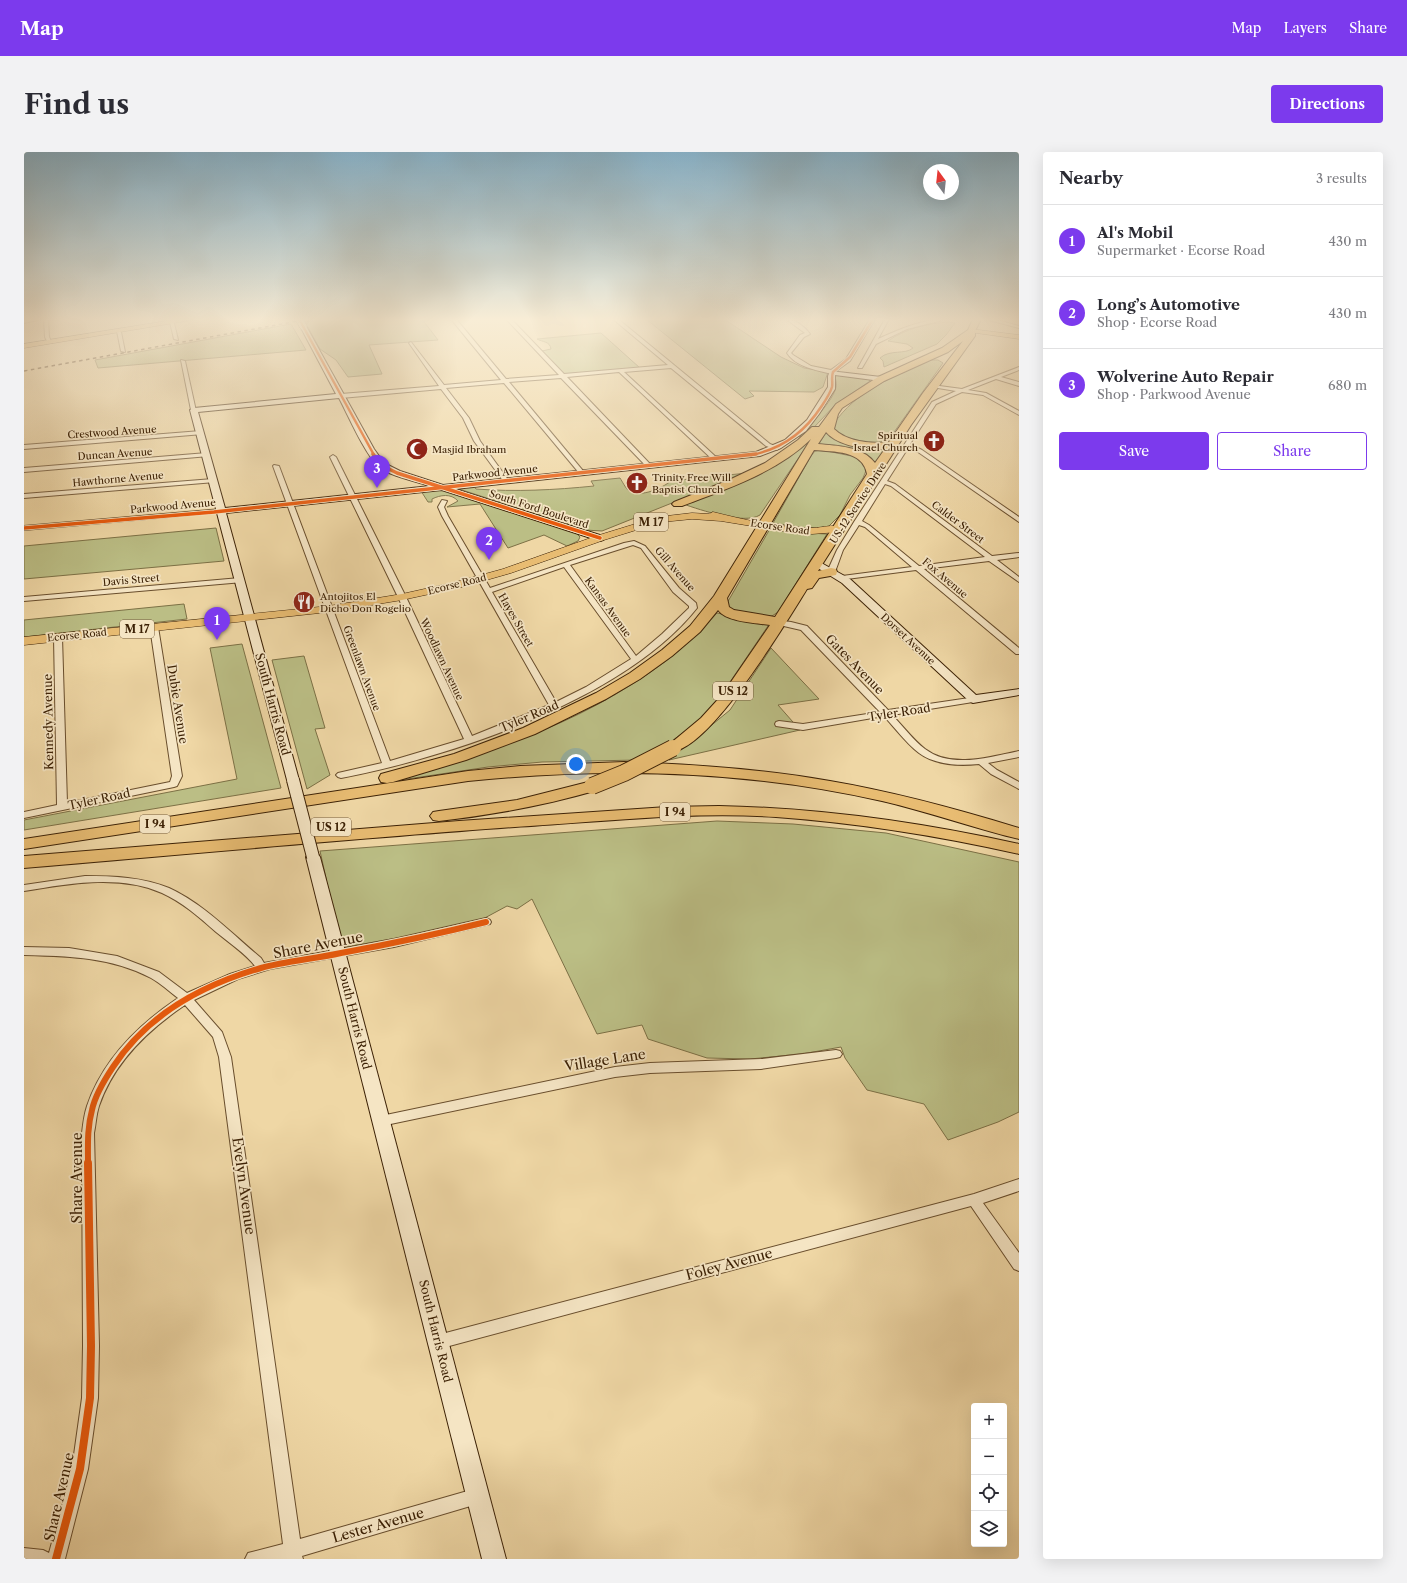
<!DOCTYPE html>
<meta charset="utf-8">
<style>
body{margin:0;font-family:"Libre Caslon Text",serif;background:#f2f2f3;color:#2b2b33}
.controls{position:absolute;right:12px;bottom:12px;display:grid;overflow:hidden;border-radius:4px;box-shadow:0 4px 16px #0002}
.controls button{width:36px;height:36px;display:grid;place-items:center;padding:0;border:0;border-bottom:1px solid #e1e1e2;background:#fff;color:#2b2b33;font:20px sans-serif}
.compass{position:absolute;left:899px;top:12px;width:36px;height:36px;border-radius:50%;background:#fff;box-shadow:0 4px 16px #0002;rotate:345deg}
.you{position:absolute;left:552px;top:612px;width:14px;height:14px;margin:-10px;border:3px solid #fff;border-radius:50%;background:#1a73e8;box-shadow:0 0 0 6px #1a73e833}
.badge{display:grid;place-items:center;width:26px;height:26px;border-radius:50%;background:#7c3aed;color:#fff;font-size:13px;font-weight:700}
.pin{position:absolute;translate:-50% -33px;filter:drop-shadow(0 1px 2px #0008)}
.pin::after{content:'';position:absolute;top:21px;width:14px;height:12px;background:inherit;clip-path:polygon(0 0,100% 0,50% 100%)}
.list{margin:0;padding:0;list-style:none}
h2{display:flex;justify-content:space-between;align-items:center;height:52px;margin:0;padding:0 16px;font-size:17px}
h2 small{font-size:13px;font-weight:400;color:#7c7c81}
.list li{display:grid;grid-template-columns:26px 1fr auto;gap:12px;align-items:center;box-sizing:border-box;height:72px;padding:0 16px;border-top:1px solid #e1e1e2}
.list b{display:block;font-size:15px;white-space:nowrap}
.list p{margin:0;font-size:13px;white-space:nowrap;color:#7c7c81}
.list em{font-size:13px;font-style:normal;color:#7c7c81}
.actions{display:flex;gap:8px;padding:12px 16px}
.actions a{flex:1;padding:9px 0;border:1px solid #7c3aed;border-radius:4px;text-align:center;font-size:14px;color:#7c3aed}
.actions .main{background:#7c3aed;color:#fff}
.icon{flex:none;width:22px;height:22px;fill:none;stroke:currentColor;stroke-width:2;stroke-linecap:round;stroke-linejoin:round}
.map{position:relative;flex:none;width:995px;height:1407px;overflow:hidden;border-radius:4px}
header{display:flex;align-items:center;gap:24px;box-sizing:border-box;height:56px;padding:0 20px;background:#7c3aed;color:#fff}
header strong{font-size:19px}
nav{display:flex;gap:22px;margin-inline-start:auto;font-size:14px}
.intro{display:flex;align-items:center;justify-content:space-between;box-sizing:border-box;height:96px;padding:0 24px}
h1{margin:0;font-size:28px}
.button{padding:10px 18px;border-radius:4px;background:#7c3aed;color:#fff;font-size:14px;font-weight:700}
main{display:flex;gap:24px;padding:0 24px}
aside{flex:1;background:#fff;border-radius:4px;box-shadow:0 4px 16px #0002}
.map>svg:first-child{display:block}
.green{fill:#bbbe85;stroke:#7c7045}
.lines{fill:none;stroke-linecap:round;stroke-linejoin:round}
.street-casing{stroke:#694e2d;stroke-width:2}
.secondary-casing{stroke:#3c2105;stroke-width:2}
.primary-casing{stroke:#3c2105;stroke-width:1}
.highway-casing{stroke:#3c2105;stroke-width:2}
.street{fill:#f5e5c4;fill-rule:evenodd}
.secondary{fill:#f5e5c4;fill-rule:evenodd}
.primary{fill:#e8bc72;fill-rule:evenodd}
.highway{fill:#e8bc72;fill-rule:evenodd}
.rail{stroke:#3c2105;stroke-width:1.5;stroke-dasharray:3.5 3.5;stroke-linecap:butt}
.secondary-bridge-far1-casing{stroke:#3c2105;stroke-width:8;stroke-linecap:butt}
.secondary-bridge-casing{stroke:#3c2105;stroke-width:14;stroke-linecap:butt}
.highway-bridge-casing{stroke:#3c2105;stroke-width:18;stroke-linecap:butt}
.secondary-bridge-far1{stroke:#f5e5c4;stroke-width:7}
.secondary-bridge{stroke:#f5e5c4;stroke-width:12}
.highway-bridge{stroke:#e8bc72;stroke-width:16}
.cycleway-far3-casing{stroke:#f5e5c4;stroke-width:4}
.cycleway-far2-casing{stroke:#f5e5c4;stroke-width:5}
.cycleway-far1-casing{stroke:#f5e5c4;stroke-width:8}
.cycleway-casing{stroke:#f5e5c4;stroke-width:10}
.cycleway-far3{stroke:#e8590c;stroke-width:2.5}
.cycleway-far2{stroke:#e8590c;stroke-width:3.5}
.cycleway-far1{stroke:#e8590c;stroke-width:6}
.cycleway{stroke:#e8590c;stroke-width:8}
.labels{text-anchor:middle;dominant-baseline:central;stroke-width:3.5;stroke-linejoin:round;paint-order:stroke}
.far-street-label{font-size:10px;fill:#3c2105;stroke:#f5e5c4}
.far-poi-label{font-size:10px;fill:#3c2105;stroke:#f5e5c4;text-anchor:start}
.shield{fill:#f5e5c4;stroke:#745c3e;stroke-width:1}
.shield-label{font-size:11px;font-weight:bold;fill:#3c2105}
.street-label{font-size:12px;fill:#3c2105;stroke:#f5e5c4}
.near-street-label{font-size:14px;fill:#3c2105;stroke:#f5e5c4}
</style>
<header>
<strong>Map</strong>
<nav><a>Map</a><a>Layers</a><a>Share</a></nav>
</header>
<div class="intro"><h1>Find us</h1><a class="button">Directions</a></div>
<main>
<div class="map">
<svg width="995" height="1407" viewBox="0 0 995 1407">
<rect width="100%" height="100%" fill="#efd7a5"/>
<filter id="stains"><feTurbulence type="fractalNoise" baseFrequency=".005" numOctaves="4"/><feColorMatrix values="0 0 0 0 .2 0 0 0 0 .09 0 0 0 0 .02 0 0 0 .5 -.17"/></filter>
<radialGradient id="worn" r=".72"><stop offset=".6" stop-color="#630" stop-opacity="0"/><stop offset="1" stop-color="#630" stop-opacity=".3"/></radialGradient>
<g class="green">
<polygon points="297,167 398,167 414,188 345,193 358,222 324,225 312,208 296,197 281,170"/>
<polygon points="622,167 700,167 757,205 780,216 804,220 799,235 790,240 725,239 730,244 721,247"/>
<path d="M925 170 931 171 922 183 913 192 860 215 859 209 856 206C866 197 881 203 889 196L883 192 864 189C881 177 904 171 925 170Z"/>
<polygon points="267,172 282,198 74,216 71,208"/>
<path d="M577 181 616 216 540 223 518 199 527 197C526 189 518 190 513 187Z"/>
<path d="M906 208H914L919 211 863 290 854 291 824 287 810 279 809 273C832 238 870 225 906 208Z"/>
<path d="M811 223 844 227 846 229 811 253 781 285 774 284C784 275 810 248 812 235 813 231 811 226 811 223Z"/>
<polygon points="803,279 805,282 861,296 852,312 841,304 793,295"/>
<path d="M786 289 736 363C720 373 677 358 659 352L776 296Z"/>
<polygon points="798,298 832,305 838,308 843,316 839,326 826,343 816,363 805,374 795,376 782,376 749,371 787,304 791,299"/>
<path d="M723 321 578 379 561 378 435 337 449 333 452 337C491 340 531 338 570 334L567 329 596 326C598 329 602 337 605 339 617 346 638 336 647 329Z"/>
<path d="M408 338H416L552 381 556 385 554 389 543 394 520 383 484 396 456 352 423 355 434 349C427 341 416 343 408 347V350H404L397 339Z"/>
<polygon points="747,375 784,381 803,382 754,460 748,464 744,465 713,461 703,456 703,451"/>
<polygon points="192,376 200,409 0,427 0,394"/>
<polygon points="160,452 163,467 0,485 0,468"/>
<path d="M693 461 746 471 691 552 671 572 645 591 614 608 518 610 464 615 363 630C408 616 454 602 498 586 549 568 599 541 642 509 660 495 677 478 693 461Z"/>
<polygon points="218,492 257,636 0,678 0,668 213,627 186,496"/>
<polygon points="747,496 795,547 754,553 776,578 645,608 706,558"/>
<polygon points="280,504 301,576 291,577 306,623 283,637 248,508"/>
<polygon points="693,669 769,672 862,681 995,710 995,960 974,970 924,988 900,952 843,938 821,906 817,895 778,902 726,907 683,906 624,887 618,873 573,882 508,747 493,757 483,754 457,768 418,778 322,795 318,792 303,738 302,726 296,699"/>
</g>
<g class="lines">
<g class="street-casing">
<g id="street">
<polygon points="20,167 24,167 25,185 28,191 24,191 21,185"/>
<polygon points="427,167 432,167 482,227 535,223 482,167 487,167 540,222 644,213 589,167 594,167 746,292 756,296 753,298 742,294 647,216 600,220 693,306 693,308 689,308 595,220 543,225 627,313 627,315 623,315 537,226 485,230 560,320 560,322 556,322 480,231 422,236 445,266 456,289 485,329 482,331 480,330 450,289 439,266 417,237 317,246 314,244 317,242 415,234 385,191 387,190 420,233 477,228"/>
<path d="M762 167C771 167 781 175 786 182L780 185 767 201 769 203 787 214 807 218 822 207 846 167H851L826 209 808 222C792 218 772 215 763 201L776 183 781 181Z"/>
<path d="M861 167H865L854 187C876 177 899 167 923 167L883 177 852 192 838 216H834Z"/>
<polygon points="961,167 970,167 995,174 995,176"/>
<polygon points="146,170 150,171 154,188 150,187"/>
<polygon points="93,179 97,180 101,200 97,199"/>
<polygon points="157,208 161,209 172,259 167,258"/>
<path d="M995 215V218L977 225 995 230V234L972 227 944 238 962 241 995 259V263L959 243 938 240 912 252 886 292 898 298 995 365V370L894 300 884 296 863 329 871 332 968 404 995 401V405L973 408 995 425V430L965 409 900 417 995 496V502H992L892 418 815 428 814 426 818 424 888 415 841 375 835 373 819 398 811 420 807 422 803 420 813 398 830 370 908 250 932 239 908 235V233L938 237ZM861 332 867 334 961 405 895 414 845 373 838 369Z"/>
<polygon points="177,279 179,280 179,282 0,297 0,293"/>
<polygon points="183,301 185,302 185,304 0,320 0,316"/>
<path d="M309 303 312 305 382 445 448 584 525 553 418 364 414 355 418 348 423 349 420 355 424 364 466 436 600 391 610 389 621 394 655 436 672 451 673 456C601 547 427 605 317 626L314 625 312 623 314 621 358 611 249 314 250 313 255 314 366 609 440 587 374 445 306 305ZM609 393 617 396 649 440 665 454V456L638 482 612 504 546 413ZM540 415 607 507 562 535 532 550 468 440Z"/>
<polygon points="189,327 191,328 191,330 0,346 0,342"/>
<polygon points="198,357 200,358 200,360 0,378 0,374"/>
<polygon points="216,426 219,426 219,430 0,449 0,445"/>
<path d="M751 468 767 470 783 474 864 558 952 545 953 547 949 550 868 563C879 574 889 588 901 597 927 617 966 605 995 599V605L964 611 973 618 995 630V637L967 622 955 612C936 614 911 613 895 601 882 591 871 576 860 564L779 578 752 574 751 572 752 570 755 569 779 572 856 560 777 478 751 472Z"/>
<polygon points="127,473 133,473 134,475 158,624 153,634 150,635 0,666 0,660 33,653 30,485 34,483 38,485 43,651 146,630 148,624 126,475"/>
<path d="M61 724C90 724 118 725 145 736 180 752 208 782 237 806L240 811 370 787 462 766 466 768 467 770 466 772 370 795 246 817 214 827 170 848 198 880 207 905 276 1387 454 1336 460 1338 462 1344 460 1350 278 1404 279 1407H221L224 1401 259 1392 195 905 189 885 161 853C124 878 90 910 75 954 72 963 72 972 70 981L75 1194 74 1246 64 1317 41 1407H0V1396L19 1398 25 1401 48 1317 58 1246 59 1194 58 981C59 972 60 963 63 954 79 907 114 873 154 846 145 839 136 831 127 826 88 805 43 804 0 803V795L45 796 93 804 135 820 163 841 206 822 231 814C222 802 204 790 192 780 175 765 158 750 138 741 95 722 44 732 0 739V733Z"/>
<polygon points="812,898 816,899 818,902 816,905 812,906 737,917 626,921 591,925 357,974 352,973 351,969 352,965 357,964 591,915 626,911 737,907"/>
<polygon points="995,1027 995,1039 959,1051 995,1101 995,1119 990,1117 947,1054 414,1197 409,1195 406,1190 409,1185 414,1183 950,1042"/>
</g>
</g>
<g class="secondary-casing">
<g id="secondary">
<polygon points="0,167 18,167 0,171"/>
<path d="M279 172 282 174 350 297 360 311 376 319 419 333 732 300 761 288 783 268 804 235V224L806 219 857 225 861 227 857 229 811 223V237L795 262 782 279 757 296 736 304 431 337 579 384 581 386 579 388 576 389 418 338 202 361 275 628 274 631H264L263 628 166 258 170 256 312 242 276 174ZM315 246C325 265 340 300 354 314 362 323 393 330 406 334L201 356 174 260Z"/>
<polygon points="792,408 826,427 952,543 995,537 995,543 949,551 945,549 818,431 789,413 787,411 789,409"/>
<polygon points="289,701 294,702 296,705 482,1407 458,1407 282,705 284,702"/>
</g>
</g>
<g class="primary-casing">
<g id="primary">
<polygon points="155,167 174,167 0,196 0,192"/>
<polygon points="947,177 995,183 995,187 945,180 944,179"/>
<path d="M689 360C721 368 756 376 789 376 797 376 814 371 819 377L814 380 788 382 758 379 697 369 668 367 638 370 580 388 487 421 438 435 378 448 305 460 0 493V485L305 454 378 442 432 430 479 417 572 384 634 365 668 361 685 362Z"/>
</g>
</g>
<g class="highway-casing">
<g id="highway">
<path d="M949 167H957L951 179V184L887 273 794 419 807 416 812 417 813 420 812 423 795 426 788 436 783 437C764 467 680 609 643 599L641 596 677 566 698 543 746 473C732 471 702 470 694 458L676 480 648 504 616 527 582 547 511 582 442 608 369 630 363 631 357 630 355 626 357 622 430 602 499 576 572 541 606 521 638 498 666 474 690 444 787 287C752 321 702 337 658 354H650L648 352 650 350 705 328 741 311 774 288 788 275H795L812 252 854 225 918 196 944 178ZM939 189 899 241 865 290C848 292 823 290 810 277L814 262 818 256 860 229 924 200ZM802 280C815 295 842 297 861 297L851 311C838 294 814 294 794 292ZM790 298C810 300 839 298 843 322L751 465 710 458 705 455 703 446Z"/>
<path d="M600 610C669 612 738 617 806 629 870 640 933 657 995 676V687C949 676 905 660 858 649 722 618 583 615 444 629L0 697V687L444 619 496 614Z"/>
<path d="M568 629 574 630 576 634 574 638C522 653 469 663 415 669L409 668 406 664 409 660 415 659 493 648Z"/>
<path d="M695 654C796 656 896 670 995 692V702C915 684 834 671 752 665 665 659 577 670 491 675 327 687 164 702 0 716V704L435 669 643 655Z"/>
</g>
</g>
<use href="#street" class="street"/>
<use href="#secondary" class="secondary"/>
<use href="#primary" class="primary"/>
<use href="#highway" class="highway"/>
<polyline class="rail" points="0,219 285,167"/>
<g class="secondary-bridge-far1-casing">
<polyline id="secondary-bridge-far1" points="275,167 279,174"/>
</g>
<g class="secondary-bridge-casing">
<polyline id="secondary-bridge" points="269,628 289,705"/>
</g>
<g class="highway-bridge-casing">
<polyline id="highway-bridge" points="568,634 600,621 649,596"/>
</g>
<use href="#secondary-bridge-far1" class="secondary-bridge-far1"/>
<use href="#secondary-bridge" class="secondary-bridge"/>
<use href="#highway-bridge" class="highway-bridge"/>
<g class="cycleway-far3-casing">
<g id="cycleway-far3">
<polyline points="275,167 350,303"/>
<path d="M727 303C758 297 780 281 797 255 801 249 806 242 808 235 809 230 807 225 809 220L826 205 849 167"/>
</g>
</g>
<g class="cycleway-far2-casing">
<g id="cycleway-far2">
<polyline points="349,302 357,313 373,321 576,386"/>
<polyline points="0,376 190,360 732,302"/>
</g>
</g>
<g class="cycleway-far1-casing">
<path id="cycleway-far1" d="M64 1012C64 994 63 976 68 958 71 943 81 927 89 915 123 863 178 833 237 816 263 809 290 807 317 801 366 792 414 782 462 770"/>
</g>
<g class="cycleway-casing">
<polyline id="cycleway" points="32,1407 56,1317 66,1246 67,1194 64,1011"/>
</g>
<use href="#cycleway-far3" class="cycleway-far3"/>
<use href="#cycleway-far2" class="cycleway-far2"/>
<use href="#cycleway-far1" class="cycleway-far1"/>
<use href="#cycleway" class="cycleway"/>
</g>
<linearGradient id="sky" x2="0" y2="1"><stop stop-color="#89b6cf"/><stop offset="0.46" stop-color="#f8edd6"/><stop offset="1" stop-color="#f8edd6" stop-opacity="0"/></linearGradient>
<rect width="995" height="364" fill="url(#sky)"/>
<defs>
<g id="church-disc" transform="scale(1.15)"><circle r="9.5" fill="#8f2418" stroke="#f5e5c4"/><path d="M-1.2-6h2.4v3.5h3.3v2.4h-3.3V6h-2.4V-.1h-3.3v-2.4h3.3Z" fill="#fff"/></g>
<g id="mosque-disc" transform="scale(1.15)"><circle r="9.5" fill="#8f2418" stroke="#f5e5c4"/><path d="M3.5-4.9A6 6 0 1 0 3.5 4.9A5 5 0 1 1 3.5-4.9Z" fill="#fff"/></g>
<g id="restaurant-disc" transform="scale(1.15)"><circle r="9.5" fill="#8f2418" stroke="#f5e5c4"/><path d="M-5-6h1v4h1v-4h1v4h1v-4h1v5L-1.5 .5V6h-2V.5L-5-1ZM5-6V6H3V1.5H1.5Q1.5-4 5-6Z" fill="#fff"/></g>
</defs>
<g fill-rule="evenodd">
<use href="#church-disc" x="910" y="289"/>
<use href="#mosque-disc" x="393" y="297"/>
<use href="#church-disc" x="613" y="331"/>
<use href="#restaurant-disc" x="280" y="450"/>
</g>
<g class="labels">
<g class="far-street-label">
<text transform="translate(88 280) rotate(-4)">Crestwood Avenue</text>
<text transform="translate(91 302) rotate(-4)">Duncan Avenue</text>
<text transform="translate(471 321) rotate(-6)">Parkwood Avenue</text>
<text transform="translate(94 327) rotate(-5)">Hawthorne Avenue</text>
<text transform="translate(834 351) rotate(-57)">US-12 Service Drive</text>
<text transform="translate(149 354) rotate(-5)">Parkwood Avenue</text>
<text transform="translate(515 357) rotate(18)">South Ford Boulevard</text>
<text transform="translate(934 370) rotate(37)">Calder Street</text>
<text transform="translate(756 375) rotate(8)">Ecorse Road</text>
<text transform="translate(651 417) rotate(49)">Gill Avenue</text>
<text transform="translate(921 426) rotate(40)">Fox Avenue</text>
<text transform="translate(107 428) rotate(-5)">Davis Street</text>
<text transform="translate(433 432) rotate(-14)">Ecorse Road</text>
<text transform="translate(584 455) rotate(54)">Kansas Avenue</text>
<text transform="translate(492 468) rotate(60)">Hayes Street</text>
<text transform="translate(53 483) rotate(-6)">Ecorse Road</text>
<text transform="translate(884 487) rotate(43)">Dorset Avenue</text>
<text transform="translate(418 507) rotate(65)">Woodlawn Avenue</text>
<text transform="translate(338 516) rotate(70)">Greenlawn Avenue</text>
</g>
<g class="far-poi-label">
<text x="894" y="283" text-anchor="end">Spiritual<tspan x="894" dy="12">Israel Church</tspan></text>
<text x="408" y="297">Masjid Ibraham</text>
<text x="628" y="325">Trinity Free Will<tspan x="628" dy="12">Baptist Church</tspan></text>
<text x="296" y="444">Antojitos El<tspan x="296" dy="12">Dicho Don Rogelio</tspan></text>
</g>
<g class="shield">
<rect x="610" y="361" width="34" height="18" rx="3"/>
<rect x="96" y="468" width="34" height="18" rx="3"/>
<rect x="689" y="530" width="40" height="18" rx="3"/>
<rect x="636" y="651" width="30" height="18" rx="3"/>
<rect x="116" y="663" width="30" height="18" rx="3"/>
<rect x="287" y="666" width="40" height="18" rx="3"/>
</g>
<g class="shield-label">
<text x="627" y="370">M 17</text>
<text x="113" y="477">M 17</text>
<text x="709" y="539">US 12</text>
<text x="651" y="660">I 94</text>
<text x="131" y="672">I 94</text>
<text x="307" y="675">US 12</text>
</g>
<g class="street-label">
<text transform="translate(831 512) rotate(46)">Gates Avenue</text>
<text transform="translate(154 552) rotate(81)">Dubie Avenue</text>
<text transform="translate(249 552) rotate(75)">South Harris Road</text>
<text transform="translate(875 560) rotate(-9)">Tyler Road</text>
<text transform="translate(505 564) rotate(-23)">Tyler Road</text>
<text transform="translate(24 570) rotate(-91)">Kennedy Avenue</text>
<text transform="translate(75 647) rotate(-12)">Tyler Road</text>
<text transform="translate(331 866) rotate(76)">South Harris Road</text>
<text transform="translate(412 1179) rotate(76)">South Harris Road</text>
</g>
<g class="near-street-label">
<text transform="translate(294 793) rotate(-11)">Share Avenue</text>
<text transform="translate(581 908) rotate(-9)">Village Lane</text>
<text transform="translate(53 1026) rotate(-90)">Share Avenue</text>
<text transform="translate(220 1034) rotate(82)">Evelyn Avenue</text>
<text transform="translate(705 1112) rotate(-15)">Foley Avenue</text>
<text transform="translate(35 1345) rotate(-77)">Share Avenue</text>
<text transform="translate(354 1373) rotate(-16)">Lester Avenue</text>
</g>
</g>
<rect width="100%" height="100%" filter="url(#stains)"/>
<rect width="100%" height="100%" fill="url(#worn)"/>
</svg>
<div class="controls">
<button>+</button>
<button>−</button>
<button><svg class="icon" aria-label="locate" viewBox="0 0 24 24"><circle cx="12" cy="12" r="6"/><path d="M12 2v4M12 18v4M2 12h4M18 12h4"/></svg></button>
<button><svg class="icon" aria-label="layers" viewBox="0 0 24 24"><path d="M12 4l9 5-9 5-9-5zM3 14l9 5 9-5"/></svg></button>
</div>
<svg class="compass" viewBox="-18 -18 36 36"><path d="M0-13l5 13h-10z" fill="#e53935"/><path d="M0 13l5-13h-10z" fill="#7c7c81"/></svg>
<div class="you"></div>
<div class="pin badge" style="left:193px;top:488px">1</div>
<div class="pin badge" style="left:465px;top:408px">2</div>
<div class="pin badge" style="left:353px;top:336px">3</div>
</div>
<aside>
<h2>Nearby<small>3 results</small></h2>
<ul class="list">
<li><span class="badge">1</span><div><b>Al's Mobil</b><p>Supermarket · Ecorse Road</p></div><em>430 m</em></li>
<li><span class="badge">2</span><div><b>Long’s Automotive</b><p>Shop · Ecorse Road</p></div><em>430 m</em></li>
<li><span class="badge">3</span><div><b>Wolverine Auto Repair</b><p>Shop · Parkwood Avenue</p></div><em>680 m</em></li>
</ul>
<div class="actions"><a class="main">Save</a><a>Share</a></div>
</aside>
</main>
